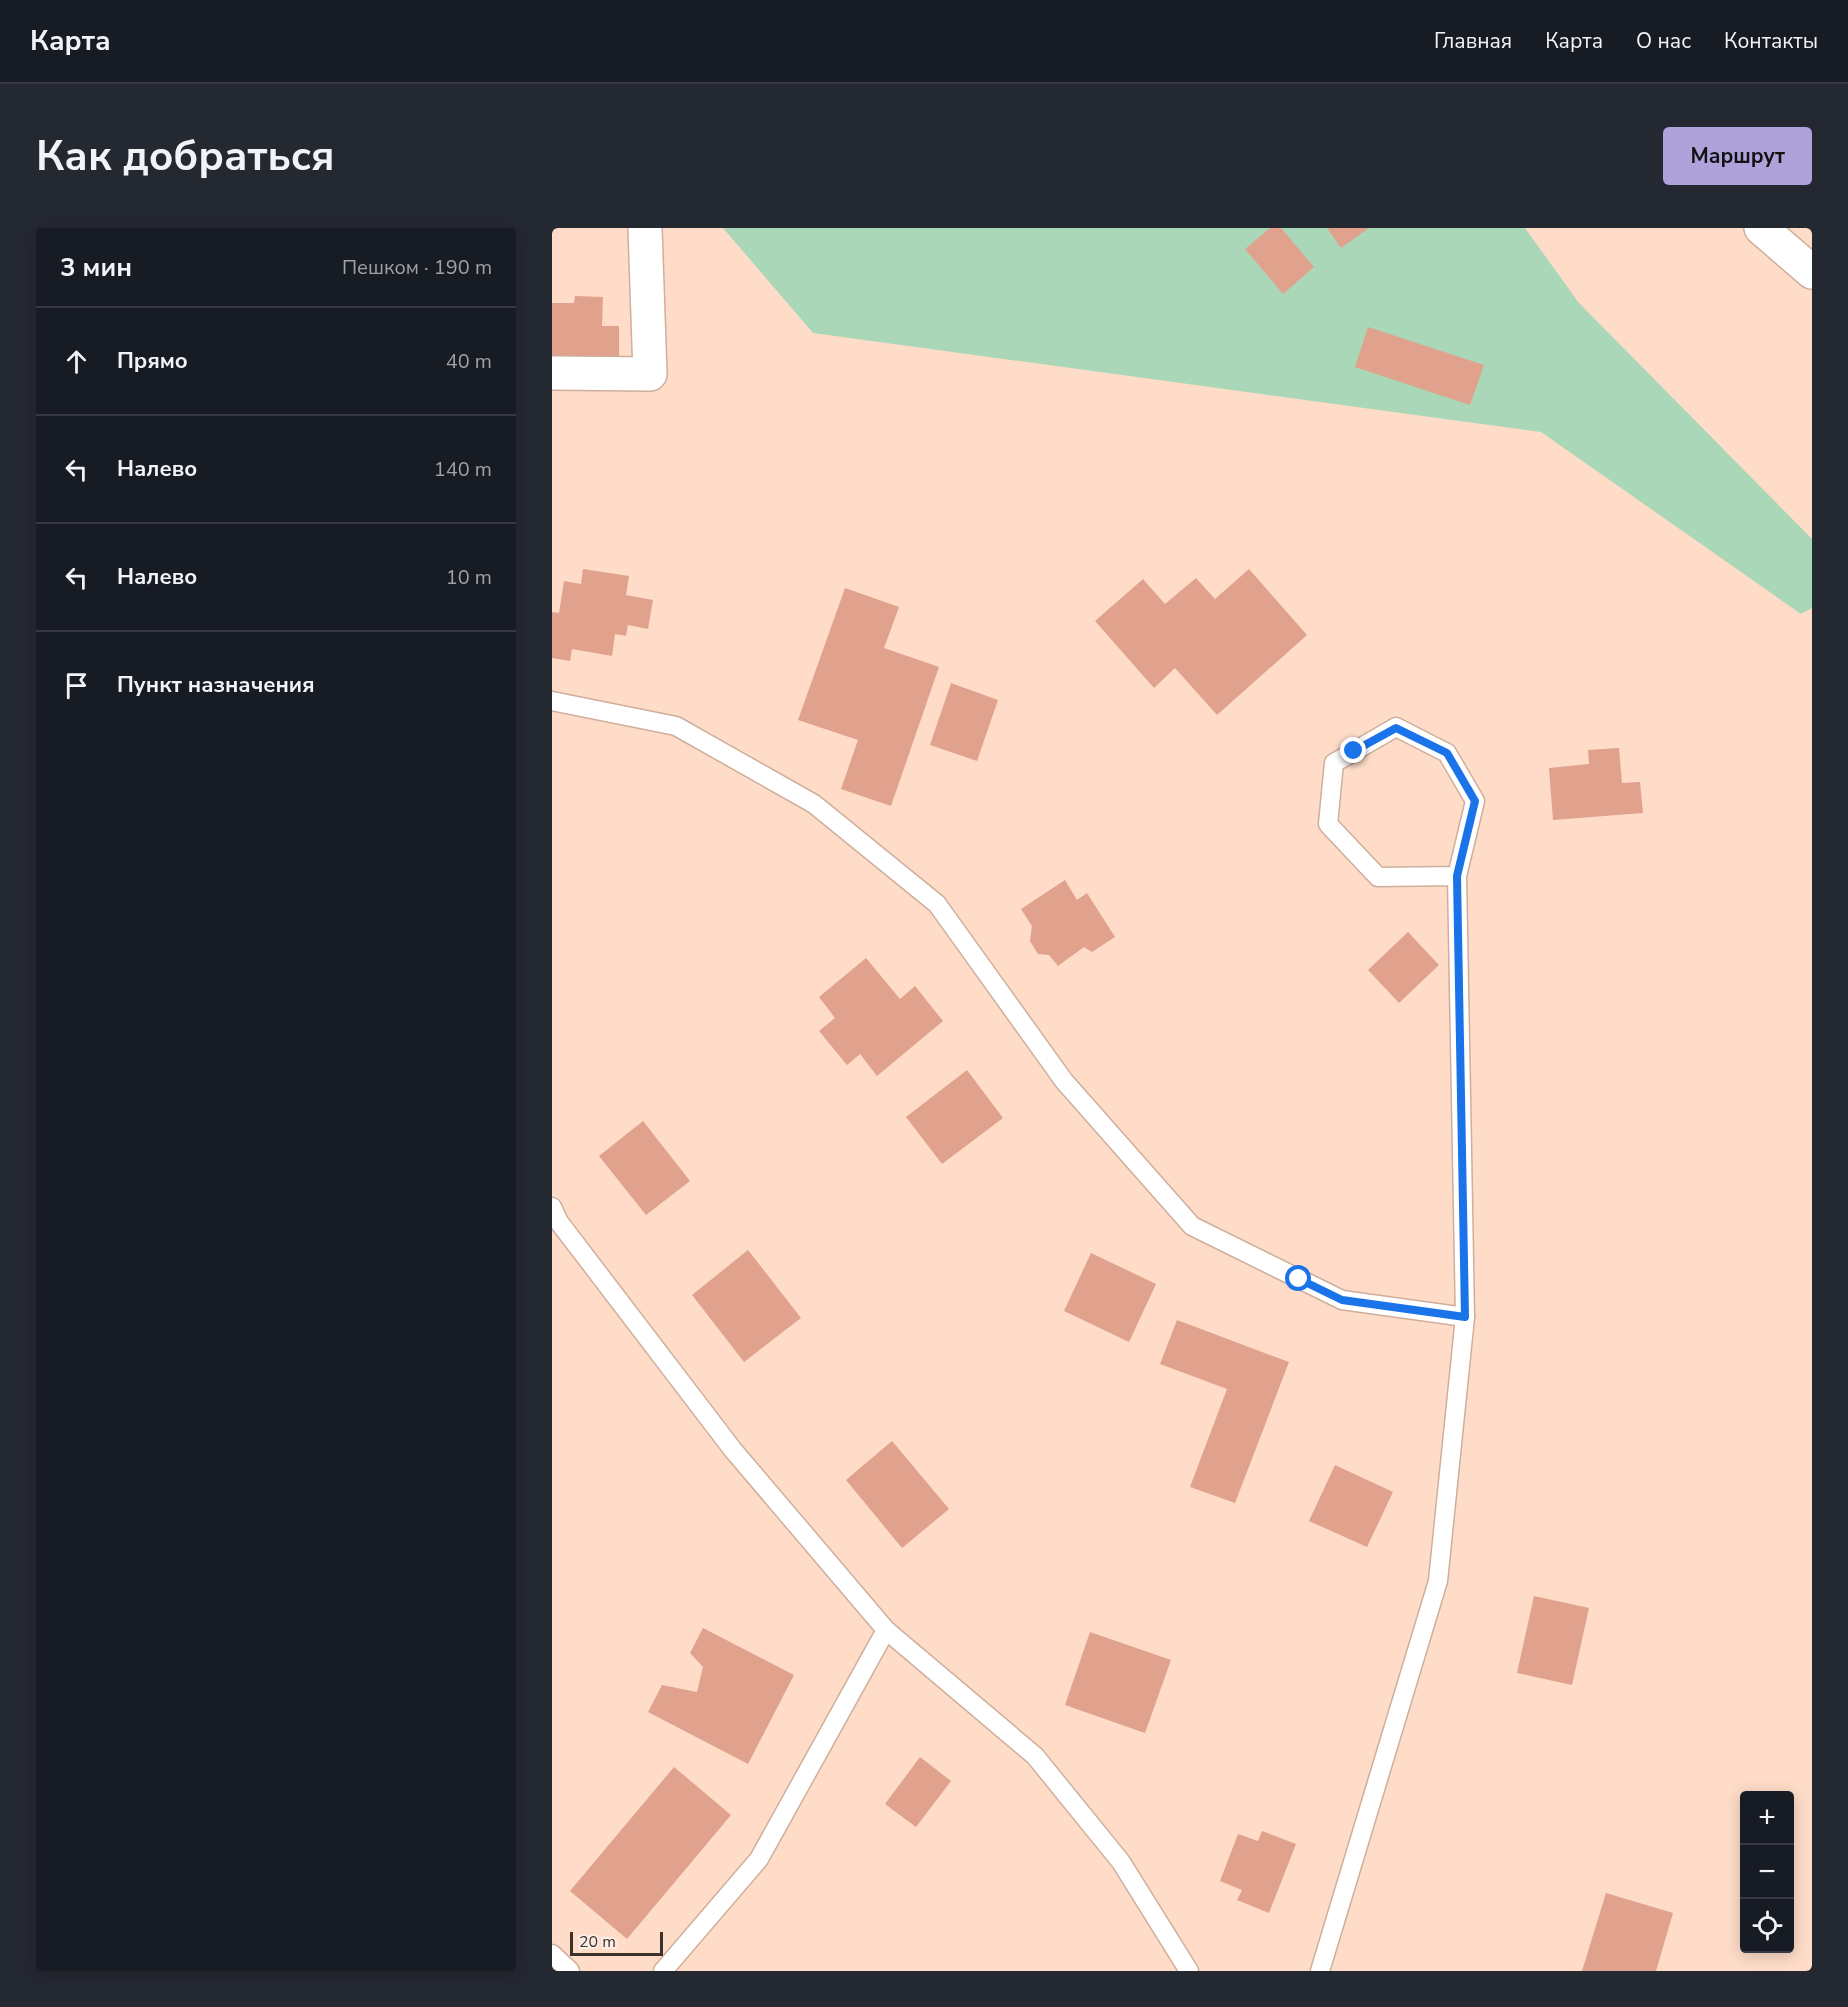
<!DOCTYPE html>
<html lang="ru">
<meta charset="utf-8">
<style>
body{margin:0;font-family:"Nunito Sans",sans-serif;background:#242831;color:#f1f3f6}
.controls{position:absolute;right:18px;bottom:18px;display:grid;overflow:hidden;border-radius:6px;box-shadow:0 3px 15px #0003}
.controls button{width:54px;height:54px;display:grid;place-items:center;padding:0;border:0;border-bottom:2px solid #363941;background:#171b24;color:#f1f3f6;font:30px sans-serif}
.scale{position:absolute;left:18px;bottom:15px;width:93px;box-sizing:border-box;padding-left:6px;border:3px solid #3e3129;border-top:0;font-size:16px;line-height:21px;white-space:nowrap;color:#3e3129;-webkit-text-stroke:4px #fceee6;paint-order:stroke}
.stop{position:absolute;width:18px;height:18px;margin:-14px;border:4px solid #1a73e8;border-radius:50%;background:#fff}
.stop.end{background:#1a73e8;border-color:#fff;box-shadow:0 2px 6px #0008}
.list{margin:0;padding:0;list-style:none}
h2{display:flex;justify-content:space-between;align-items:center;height:78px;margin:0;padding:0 24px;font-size:26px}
h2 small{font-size:20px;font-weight:400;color:#9ea1a6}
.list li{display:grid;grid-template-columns:39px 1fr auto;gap:18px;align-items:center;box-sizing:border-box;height:108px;padding:0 24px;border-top:2px solid #363941}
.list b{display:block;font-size:22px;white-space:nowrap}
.list em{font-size:20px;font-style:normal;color:#9ea1a6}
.icon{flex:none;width:33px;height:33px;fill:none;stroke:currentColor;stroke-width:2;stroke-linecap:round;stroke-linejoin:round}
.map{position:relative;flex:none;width:1260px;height:1743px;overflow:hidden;border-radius:6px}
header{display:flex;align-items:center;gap:36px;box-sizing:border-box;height:84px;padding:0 30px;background:#171b24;border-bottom:2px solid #363941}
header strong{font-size:28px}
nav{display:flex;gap:33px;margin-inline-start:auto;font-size:21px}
.intro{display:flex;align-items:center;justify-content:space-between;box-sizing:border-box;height:144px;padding:0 36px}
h1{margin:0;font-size:42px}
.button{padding:15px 27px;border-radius:6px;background:#afa2da;color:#111;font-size:21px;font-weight:700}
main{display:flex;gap:36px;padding:0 36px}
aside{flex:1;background:#171b24;border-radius:6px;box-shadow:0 3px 15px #0003}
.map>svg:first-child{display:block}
.green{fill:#abd7b9}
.building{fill:#e0a18d}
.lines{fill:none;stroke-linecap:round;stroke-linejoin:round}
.lane-casing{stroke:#cfae9b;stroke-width:21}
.street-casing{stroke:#cfae9b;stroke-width:36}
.lane{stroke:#fff;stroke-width:18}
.street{stroke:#fff;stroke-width:33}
.route{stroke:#1a73e8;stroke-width:8}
</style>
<header>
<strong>Карта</strong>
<nav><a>Главная</a><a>Карта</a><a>О нас</a><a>Контакты</a></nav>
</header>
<div class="intro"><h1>Как добраться</h1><a class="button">Маршрут</a></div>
<main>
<aside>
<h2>3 мин<small>Пешком · 190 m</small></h2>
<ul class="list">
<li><svg class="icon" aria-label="ahead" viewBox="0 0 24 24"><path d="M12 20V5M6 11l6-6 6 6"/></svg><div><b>Прямо</b></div><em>40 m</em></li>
<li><svg class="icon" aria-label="left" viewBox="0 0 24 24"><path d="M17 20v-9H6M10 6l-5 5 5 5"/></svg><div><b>Налево</b></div><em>140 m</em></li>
<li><svg class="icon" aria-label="left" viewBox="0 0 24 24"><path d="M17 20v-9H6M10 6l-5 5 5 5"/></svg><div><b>Налево</b></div><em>10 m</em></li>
<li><svg class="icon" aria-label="arrive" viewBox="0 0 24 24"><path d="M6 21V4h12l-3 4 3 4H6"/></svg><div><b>Пункт назначения</b></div></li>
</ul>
</aside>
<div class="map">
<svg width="1260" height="1743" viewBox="0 0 1260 1743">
<rect width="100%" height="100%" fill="#fedcc8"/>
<polygon class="green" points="171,0 973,0 1027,75 1260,311 1260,380 1249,386 989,204 261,105"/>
<g class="building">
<polygon points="718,0 729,0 762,39 731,66 693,21"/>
<polygon points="775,0 817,0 789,20"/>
<polygon points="23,68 51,69 50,98 67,98 67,136 0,135 0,75 22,75"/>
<polygon points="816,99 932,137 918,177 803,139"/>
<polygon points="31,341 77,348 74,367 101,372 96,401 76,397 74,408 63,406 60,428 20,421 18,433 0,430 0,384 7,385 12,353 29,356"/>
<polygon points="697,341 755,407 665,487 623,440 602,460 543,393 591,351 613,376 644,350 663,371"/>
<polygon points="293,360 347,379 332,420 387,439 339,578 289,561 306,512 246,492"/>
<polygon points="399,455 446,472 425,533 378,517"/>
<polygon points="1067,520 1070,555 1088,554 1091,585 1001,592 997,540 1037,536 1036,522"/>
<polygon points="513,652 525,672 535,665 563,709 540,724 532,719 506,738 497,727 486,726 478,713 480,698 469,681"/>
<polygon points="856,704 887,737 847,775 816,742"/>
<polygon points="314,730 348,771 363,758 391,793 325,848 308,826 295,837 267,803 283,790 267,769"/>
<polygon points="415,842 451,890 390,936 354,889"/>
<polygon points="91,893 138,953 94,987 47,928"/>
<polygon points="196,1022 249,1090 192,1134 140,1067"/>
<polygon points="539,1025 604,1056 577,1114 512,1083"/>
<polygon points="625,1092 737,1134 683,1275 638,1259 675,1161 608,1136"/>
<polygon points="340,1213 397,1281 350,1320 294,1252"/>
<polygon points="783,1237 841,1264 815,1319 757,1293"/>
<polygon points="982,1368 1037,1380 1020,1457 965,1445"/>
<polygon points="151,1400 242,1447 196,1536 96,1484 110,1457 145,1464 151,1439 138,1425"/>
<polygon points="538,1404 619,1432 593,1505 513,1477"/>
<polygon points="368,1529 399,1553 364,1599 333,1576"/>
<polygon points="122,1539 179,1587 75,1711 18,1663"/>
<polygon points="710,1603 744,1616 717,1685 685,1672 690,1662 668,1653 686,1606 706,1613"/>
<polygon points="1054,1665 1121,1685 1104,1743 1030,1743"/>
</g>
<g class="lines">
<g class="lane-casing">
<g id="lane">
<polyline points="0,473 124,498 262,576 385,676 512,853 640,998 790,1072 913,1089"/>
<polyline points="0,979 7,994 181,1222 334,1402 483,1528 569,1634 637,1743"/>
<polyline points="0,1726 18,1743"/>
<polyline points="111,1743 207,1631 334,1402"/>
<polyline points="768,1743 886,1353 913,1089 905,648 923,573 895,525 844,499 782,535 776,596 826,649 905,648"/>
</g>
</g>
<g class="street-casing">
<g id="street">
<polyline points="1209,0 1260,44"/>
<polyline points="0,145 98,146 93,0"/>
</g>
</g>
<use href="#lane" class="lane"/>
<use href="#street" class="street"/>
</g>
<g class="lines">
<polyline class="route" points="747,1051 790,1072 913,1089 905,648 923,573 895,525 844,500 802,523"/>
</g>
</svg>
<div class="controls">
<button>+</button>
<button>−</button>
<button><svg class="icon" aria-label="locate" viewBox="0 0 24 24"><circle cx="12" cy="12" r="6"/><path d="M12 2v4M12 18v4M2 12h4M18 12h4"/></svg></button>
</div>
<div class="scale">20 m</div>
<div class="stop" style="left:747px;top:1051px"></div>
<div class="stop end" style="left:802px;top:523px"></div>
</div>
</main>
